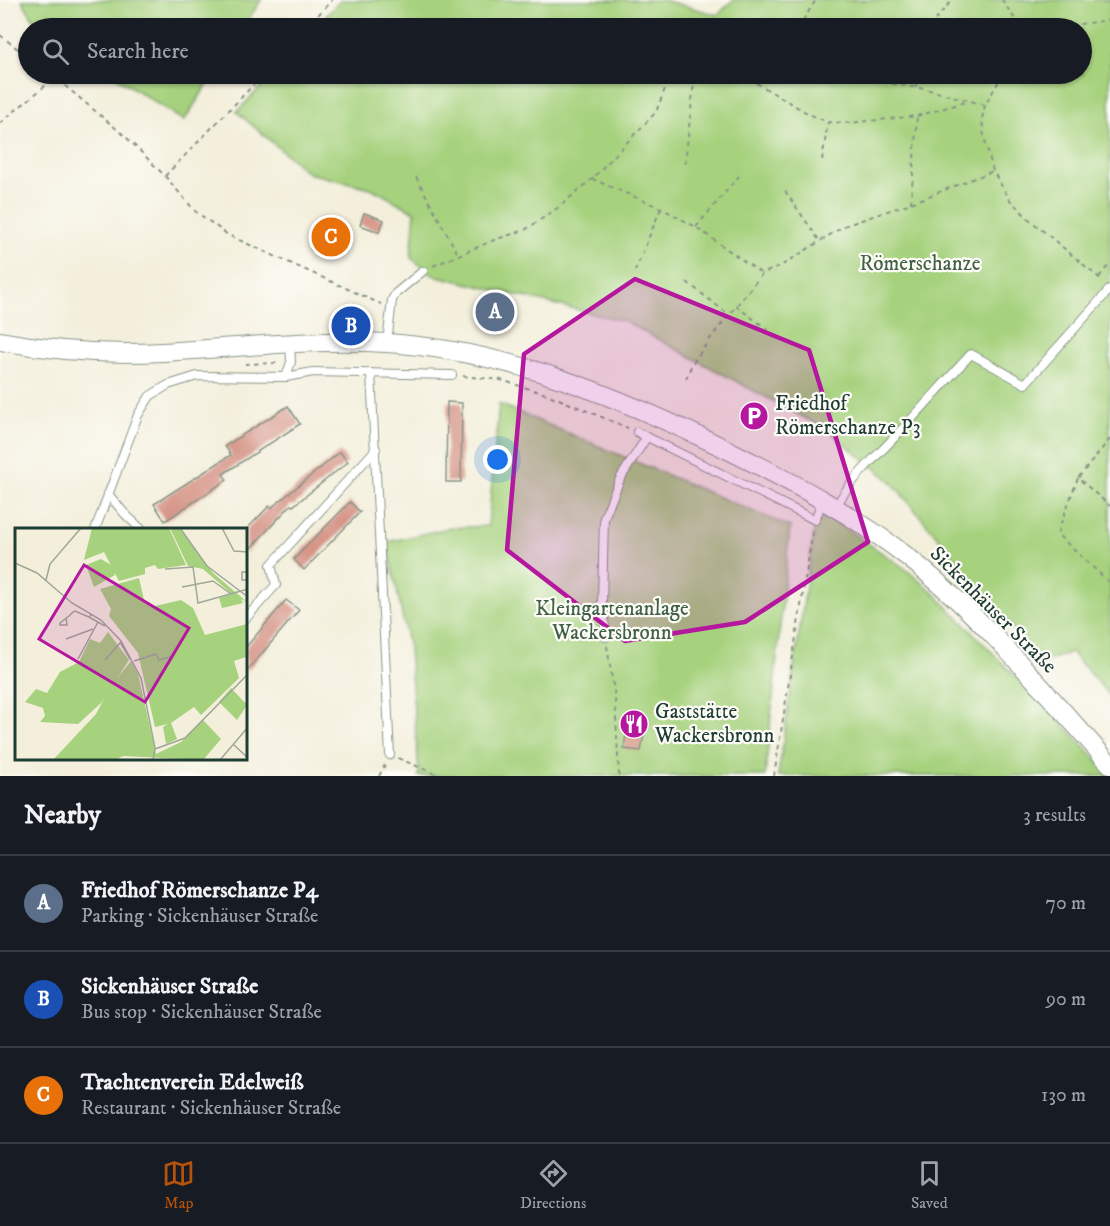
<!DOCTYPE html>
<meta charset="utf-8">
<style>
body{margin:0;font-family:"IM FELL DW Pica",serif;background:#20242c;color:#f1f3f6}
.you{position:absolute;left:498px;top:460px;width:21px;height:21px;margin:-15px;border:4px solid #fff;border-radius:50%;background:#1a73e8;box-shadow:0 0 0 9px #1a73e833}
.badge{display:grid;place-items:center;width:39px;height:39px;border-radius:50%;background:#b45309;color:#fff;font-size:20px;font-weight:700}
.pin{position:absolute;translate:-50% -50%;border:3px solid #fff;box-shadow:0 2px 6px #0006}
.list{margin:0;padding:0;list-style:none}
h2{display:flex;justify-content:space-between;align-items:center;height:78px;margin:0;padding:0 24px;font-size:26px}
h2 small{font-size:20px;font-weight:400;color:#9ea1a6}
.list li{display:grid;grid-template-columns:39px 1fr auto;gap:18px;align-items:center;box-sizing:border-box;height:96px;padding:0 24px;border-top:2px solid #363941}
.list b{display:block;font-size:22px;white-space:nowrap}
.list p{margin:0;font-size:20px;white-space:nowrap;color:#9ea1a6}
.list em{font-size:20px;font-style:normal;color:#9ea1a6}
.icon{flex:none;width:33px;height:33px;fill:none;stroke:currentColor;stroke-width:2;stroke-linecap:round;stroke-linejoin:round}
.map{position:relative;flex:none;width:1110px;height:776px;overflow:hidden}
.search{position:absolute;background:#171b24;box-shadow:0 2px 4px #0004;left:18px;right:18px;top:18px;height:66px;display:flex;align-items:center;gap:15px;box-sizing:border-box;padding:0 21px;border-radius:33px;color:#9ea1a6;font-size:22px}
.sheet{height:366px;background:#171b24}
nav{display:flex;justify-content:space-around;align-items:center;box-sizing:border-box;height:84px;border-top:2px solid #363941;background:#171b24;font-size:16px;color:#9ea1a6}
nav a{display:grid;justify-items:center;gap:3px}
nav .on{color:#b45309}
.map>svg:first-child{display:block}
.green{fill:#a6d17d;stroke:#628758;stroke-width:1.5}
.building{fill:#d69487}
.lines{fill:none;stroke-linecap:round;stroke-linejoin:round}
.service-casing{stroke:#899688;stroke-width:10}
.tertiary-casing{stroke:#899688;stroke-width:20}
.path{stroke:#899688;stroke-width:2;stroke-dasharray:4.5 4.5;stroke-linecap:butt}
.service{stroke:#fff;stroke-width:8}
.tertiary{stroke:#fff;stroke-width:18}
.marked{fill:#b5179e;fill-opacity:0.2;stroke:#b5179e;stroke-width:4.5;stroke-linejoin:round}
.labels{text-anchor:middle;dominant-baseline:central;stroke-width:4.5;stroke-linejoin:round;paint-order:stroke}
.park-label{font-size:21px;fill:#416246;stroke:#fdfcf7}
.poi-label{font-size:21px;fill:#1f3d34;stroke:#fdfcf7;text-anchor:start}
.street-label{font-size:21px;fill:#1f3d34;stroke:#fdfcf7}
.inset-road{fill:none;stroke:#9ea898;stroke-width:1.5}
.view{fill:#b5179e;fill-opacity:0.15;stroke:#b5179e;stroke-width:3}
.inset-edge{fill:none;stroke:#1f3d34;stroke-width:3}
</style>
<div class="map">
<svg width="1110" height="776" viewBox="0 0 1110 776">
<rect width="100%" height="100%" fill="#fdfcf7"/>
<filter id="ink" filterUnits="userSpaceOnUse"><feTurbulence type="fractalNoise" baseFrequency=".0167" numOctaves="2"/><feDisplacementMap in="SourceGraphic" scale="12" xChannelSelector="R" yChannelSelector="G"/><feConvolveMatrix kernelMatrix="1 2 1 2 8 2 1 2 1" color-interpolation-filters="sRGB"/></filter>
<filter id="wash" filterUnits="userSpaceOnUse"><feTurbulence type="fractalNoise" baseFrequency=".008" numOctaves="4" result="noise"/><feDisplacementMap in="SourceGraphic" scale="24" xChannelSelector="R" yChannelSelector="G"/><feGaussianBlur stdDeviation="1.35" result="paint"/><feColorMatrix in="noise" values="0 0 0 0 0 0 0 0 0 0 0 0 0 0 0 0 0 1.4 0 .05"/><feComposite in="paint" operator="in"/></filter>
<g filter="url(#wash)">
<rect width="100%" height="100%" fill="#f3efdb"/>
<g class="green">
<polygon points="22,0 261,0 243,28 43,28 36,24"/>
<polygon points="341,0 663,0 718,15 733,0 1110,0 1110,696 1071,652 1042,663 890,480 827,430 624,321 433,275 411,258 415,212 371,188 308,173 237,112 273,74 1082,74 1082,28 314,28"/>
<polygon points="111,74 214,74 184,121"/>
<polygon points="499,404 790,527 765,776 418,776 419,773 409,648 387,542 449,528 488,526"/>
<polygon points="822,518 831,519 903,567 931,590 1110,773 1110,776 778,776 815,525"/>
</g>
<g id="blocks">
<g class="building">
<polygon points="364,213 384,220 379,232 360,225"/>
<polygon points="322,218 346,227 337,251 330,248 327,255 311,249"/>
<polygon points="447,402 462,403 461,482 446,482"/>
<polygon points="288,406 300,424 223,474 227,480 165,521 154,504 231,455 225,446"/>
<polygon points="340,452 348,462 293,506 291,505 246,553 246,530 269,506 271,508"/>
<polygon points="350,502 360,512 304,570 294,559"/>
<polygon points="286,600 299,610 246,672 246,647"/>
<polygon points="628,720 646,723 641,751 624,749"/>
</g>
</g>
</g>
<g filter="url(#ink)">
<use href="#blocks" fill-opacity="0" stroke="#899688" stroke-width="1.5"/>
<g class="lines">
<g class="service-casing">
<g id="service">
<polyline points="387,343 392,300 396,293 423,271"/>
<polyline points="371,373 390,755"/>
<polyline points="286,377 313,372 452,375"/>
<polyline points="637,432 815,520 823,499"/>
<polyline points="108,494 125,514 142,530"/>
<path d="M836 507C850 480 868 465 889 443 917 414 944 383 971 354L1025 384 1110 289"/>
<polyline points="95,530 138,415 150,396 168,385 197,376 286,377 291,362 290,343"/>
<polyline points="246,618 276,585 271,565 376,449"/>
<polyline points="606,637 602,603 604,518 620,479 646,438"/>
</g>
</g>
<g class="tertiary-casing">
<path id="tertiary" d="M0 341C54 351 108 355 162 352 238 348 312 338 387 343 511 351 622 398 732 452 794 483 854 515 909 558 984 618 1046 693 1110 764"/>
</g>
<g class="path">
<polyline points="1002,0 1021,28"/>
<polyline points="306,28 332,0"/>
<polyline points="798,28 816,0"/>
<polyline points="931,28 932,24 952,0"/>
<polyline points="1062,28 1073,25 1110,20"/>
<polyline points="0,35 28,57"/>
<polyline points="51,74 125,136 165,176 195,211 228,235 381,304"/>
<polyline points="664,74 668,81"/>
<polyline points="674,74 668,81 656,112 592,179 661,208 696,227 762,274"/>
<polyline points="741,74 809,114 828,122 849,123 917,116 969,101"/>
<polyline points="830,74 926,89 985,105"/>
<polyline points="1003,74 985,105 982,119 984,137 993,171 1010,200 1030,220 1103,281"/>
<polyline points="916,87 919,74"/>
<polyline points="0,123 56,77"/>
<polyline points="822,160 828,122"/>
<polyline points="685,163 695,74"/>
<polyline points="165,176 264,74"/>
<polyline points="416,177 458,254"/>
<polyline points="785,191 819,240"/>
<polyline points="911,203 917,116"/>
<polyline points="696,227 739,176"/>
<polyline points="433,266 494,240 525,230 559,207 592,179"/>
<polyline points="635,271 661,208"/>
<polyline points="1099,277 1110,264"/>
<polyline points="687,282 729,315"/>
<polyline points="736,306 775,335"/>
<polyline points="245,364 278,363"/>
<polyline points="463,376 501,380 549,395 628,428"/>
<polyline points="686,379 692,364 713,335 762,274 784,264 844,226 911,203 993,171"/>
<polyline points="1110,439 1078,478 1110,506"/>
<polyline points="1078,478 1057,534 1110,583"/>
<polyline points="607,646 615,698 619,776"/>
<polyline points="398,758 440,776"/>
<polyline points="379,776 385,765"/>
<polyline points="774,776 813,530"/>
</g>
<use href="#service" class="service"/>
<use href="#tertiary" class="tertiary"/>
</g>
</g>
<path class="marked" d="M635 279 809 350 868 542 745 622 625 641 507 550 524 354Z"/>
<defs>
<g id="parking-disc" transform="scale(1.5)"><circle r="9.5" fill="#b5179e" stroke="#fdfcf7"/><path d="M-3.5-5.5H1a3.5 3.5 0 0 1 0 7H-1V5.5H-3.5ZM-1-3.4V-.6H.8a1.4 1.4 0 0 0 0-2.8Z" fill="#fff"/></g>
<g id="restaurant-disc" transform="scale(1.5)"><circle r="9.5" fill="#b5179e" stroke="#fdfcf7"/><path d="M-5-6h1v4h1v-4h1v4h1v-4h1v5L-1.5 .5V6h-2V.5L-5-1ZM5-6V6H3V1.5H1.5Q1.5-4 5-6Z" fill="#fff"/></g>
</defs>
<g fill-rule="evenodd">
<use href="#parking-disc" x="754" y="416"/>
<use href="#restaurant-disc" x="634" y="724"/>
</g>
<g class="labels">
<g class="park-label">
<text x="920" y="264">Römerschanze</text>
<text x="612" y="609">Kleingartenanlage<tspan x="612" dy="24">Wackersbronn</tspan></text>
</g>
<g class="poi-label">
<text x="775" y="404">Friedhof<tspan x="775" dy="24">Römerschanze P3</tspan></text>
<text x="655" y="712">Gaststätte<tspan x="655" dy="24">Wackersbronn</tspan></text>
</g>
<g class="street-label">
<text transform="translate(993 610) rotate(45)">Sickenhäuser Straße</text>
</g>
</g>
<g transform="translate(15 528)">
<rect width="232" height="232" fill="#f3efdb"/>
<path d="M77 0H154L171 37 143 41 140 37 130 40V46L104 53 89 24 69 32ZM155 0H164L198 45 232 74 226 71 228 75 207 80 204 70 217 66 188 41 173 38ZM86 31 98 38 100 47 79 59 71 37ZM124 50 129 72 136 79 166 72 178 80 190 107 232 96V134L231 129 219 133 224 150 186 187 179 179 156 195 162 211 151 216 148 199 153 196 140 199 123 125 94 88 96 81 85 61ZM93 104 114 132 86 175 63 196 25 194 30 188 28 180 10 174 21 161 32 165 45 144 64 134 75 111 85 115ZM116 133 123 146 141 226 166 214 188 192 206 211 188 232 108 228 100 232H38L81 186 95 159ZM216 160 232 177 222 192 204 174Z" fill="#a6d17d"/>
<path class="inset-road" d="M165 0 192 38 233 69M207 0 219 23 233 24M0 35 22 45 57 75 86 92 106 113 126 150 140 220 138 232M150 41 178 39 183 75 233 61M233 44H227V52H233M31 52 35 36 66 0M167 59 198 53 216 66M74 89 90 98M51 90 52 97H45V95L54 88 58 84 60 83 74 89 77 86M51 111 78 101M105 114 115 131M63 131 83 94M90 132 105 115M119 133 141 126 144 132 158 128M218 216 233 230M140 221 170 210 233 146M205 232 233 199"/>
<path class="view" d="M69 37 174 100 130 174 24 111Z"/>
<rect width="232" height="232" class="inset-edge"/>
</g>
</svg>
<div class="you"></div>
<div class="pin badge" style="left:495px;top:312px;background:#5c6f8a">A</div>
<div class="pin badge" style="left:351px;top:326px;background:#1a4fb4">B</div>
<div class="pin badge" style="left:331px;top:237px;background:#e8710a">C</div>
<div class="search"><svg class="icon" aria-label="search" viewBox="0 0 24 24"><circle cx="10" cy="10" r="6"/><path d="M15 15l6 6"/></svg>Search here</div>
</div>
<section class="sheet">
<h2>Nearby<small>3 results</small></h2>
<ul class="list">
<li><span class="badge" style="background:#5c6f8a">A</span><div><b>Friedhof Römerschanze P4</b><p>Parking · Sickenhäuser Straße</p></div><em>70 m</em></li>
<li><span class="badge" style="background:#1a4fb4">B</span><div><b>Sickenhäuser Straße</b><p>Bus stop · Sickenhäuser Straße</p></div><em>90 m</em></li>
<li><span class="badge" style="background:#e8710a">C</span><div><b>Trachtenverein Edelweiß</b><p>Restaurant · Sickenhäuser Straße</p></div><em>130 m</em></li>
</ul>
</section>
<nav>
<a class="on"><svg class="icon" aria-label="map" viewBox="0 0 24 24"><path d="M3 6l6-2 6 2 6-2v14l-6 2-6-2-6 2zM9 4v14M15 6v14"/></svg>Map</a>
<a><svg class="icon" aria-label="directions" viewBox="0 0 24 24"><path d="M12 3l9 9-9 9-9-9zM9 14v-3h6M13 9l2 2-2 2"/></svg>Directions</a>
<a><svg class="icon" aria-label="saved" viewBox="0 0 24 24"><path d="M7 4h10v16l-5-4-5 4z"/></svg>Saved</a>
</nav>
